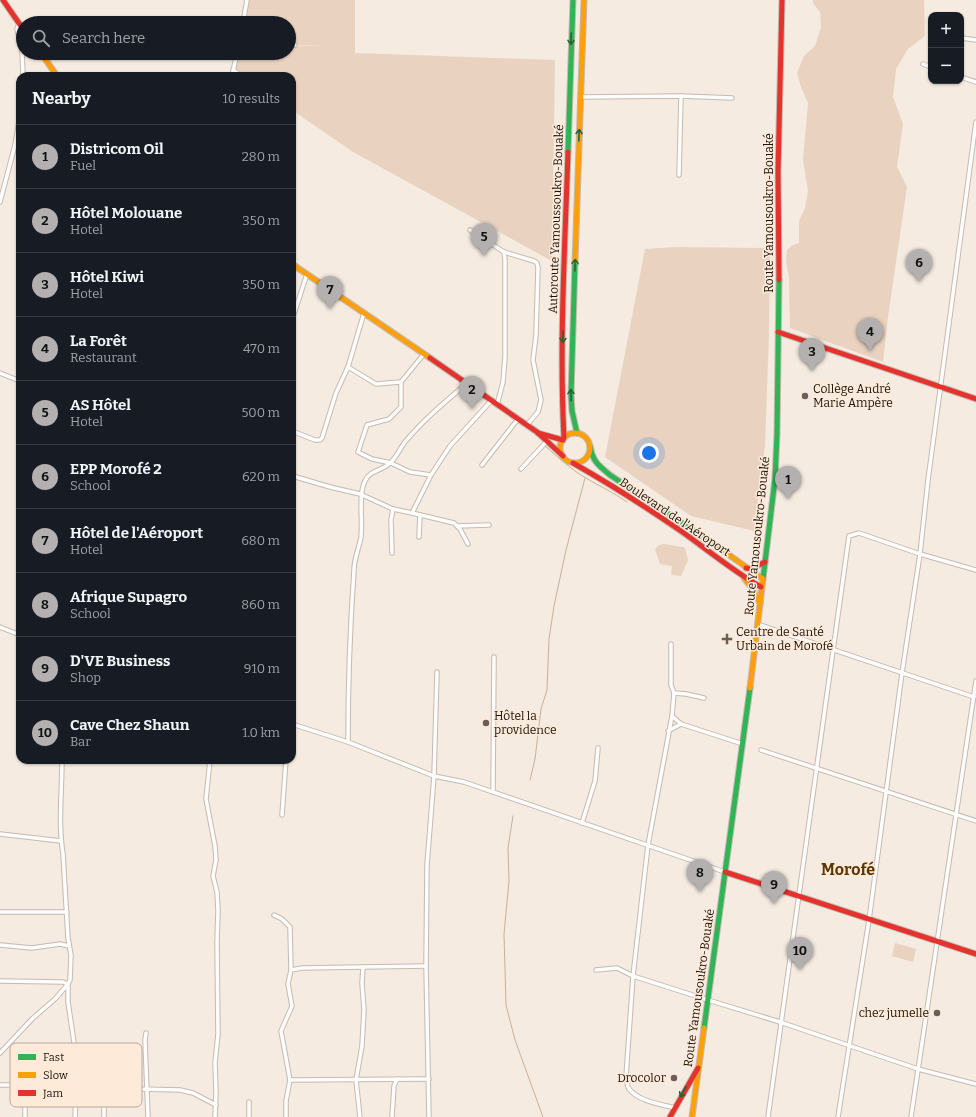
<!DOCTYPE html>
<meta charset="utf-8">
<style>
body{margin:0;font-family:Bitter,serif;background:#242831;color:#f1f3f6}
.controls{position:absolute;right:12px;top:12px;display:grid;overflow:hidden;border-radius:8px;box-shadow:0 1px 3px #0004}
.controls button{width:36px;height:36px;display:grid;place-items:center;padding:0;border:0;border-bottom:1px solid #363941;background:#171b24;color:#f1f3f6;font:20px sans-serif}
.you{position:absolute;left:649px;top:453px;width:14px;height:14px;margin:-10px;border:3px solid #fff;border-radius:50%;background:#1a73e8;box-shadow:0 0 0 6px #1a73e833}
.badge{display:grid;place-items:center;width:26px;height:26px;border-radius:50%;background:#b3b0af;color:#111;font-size:13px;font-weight:700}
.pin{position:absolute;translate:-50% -33px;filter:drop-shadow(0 1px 2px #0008)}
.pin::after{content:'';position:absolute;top:21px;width:14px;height:12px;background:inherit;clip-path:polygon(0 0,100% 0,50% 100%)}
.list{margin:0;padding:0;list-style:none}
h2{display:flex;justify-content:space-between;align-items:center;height:52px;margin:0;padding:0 16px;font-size:17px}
h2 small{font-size:13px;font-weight:400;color:#9ea1a6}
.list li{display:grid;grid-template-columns:26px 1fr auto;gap:12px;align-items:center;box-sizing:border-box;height:64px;padding:0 16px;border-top:1px solid #363941}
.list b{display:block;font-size:15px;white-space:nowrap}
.list p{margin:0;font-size:13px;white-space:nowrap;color:#9ea1a6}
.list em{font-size:13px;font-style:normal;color:#9ea1a6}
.icon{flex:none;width:22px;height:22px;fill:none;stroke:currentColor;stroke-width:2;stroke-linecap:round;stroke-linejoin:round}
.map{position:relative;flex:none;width:976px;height:1117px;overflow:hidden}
.search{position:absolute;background:#171b24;box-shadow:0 1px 3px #0004;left:16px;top:16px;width:280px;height:44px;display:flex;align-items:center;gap:10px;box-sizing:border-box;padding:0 14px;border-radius:22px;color:#9ea1a6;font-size:15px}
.panel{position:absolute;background:#171b24;box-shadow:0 1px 3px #0004;left:16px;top:72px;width:280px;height:692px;border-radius:12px}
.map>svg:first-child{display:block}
.green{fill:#e9d3c0}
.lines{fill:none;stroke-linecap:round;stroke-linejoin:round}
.stream{stroke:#cab097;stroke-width:1}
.street-casing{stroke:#c3bbb4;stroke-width:5.5}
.fast-casing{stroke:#c3bbb4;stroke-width:7}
.slow-casing{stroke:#c3bbb4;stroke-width:7}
.jam-casing{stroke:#c3bbb4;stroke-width:7}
.street{stroke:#fefcfa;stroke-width:3.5}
.fast{stroke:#30b455;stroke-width:5}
.slow{stroke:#ff9f0a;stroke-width:5}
.jam{stroke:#e5322d;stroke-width:5}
.oneway{stroke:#256432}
.poi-dot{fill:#675f58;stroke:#fdead9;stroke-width:1.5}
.labels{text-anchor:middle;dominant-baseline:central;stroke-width:3;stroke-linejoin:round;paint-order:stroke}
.street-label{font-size:12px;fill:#1a140e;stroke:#fdead9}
.poi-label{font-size:12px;fill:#1a140e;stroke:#fdead9;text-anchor:start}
.district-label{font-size:16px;font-weight:bold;fill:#5c3505;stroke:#fdead9}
.key{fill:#fdead9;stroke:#b9aa9c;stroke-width:1}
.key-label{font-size:11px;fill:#1a140e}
</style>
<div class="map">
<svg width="976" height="1117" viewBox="0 0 976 1117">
<rect width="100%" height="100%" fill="#f5ebe1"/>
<g class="green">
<polygon points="248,0 355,0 355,53 555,60 552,261 353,152 292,110 292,76 242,76 234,70 237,53 289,53 289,47 320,45 289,46 289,23 243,23"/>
<polygon points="813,0 924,0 925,36 908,49 896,69 893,97 903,124 897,167 907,187 888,317 883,362 790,328 789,278 786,260 787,250 791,246 799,243 799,221 805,208 808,191 803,160 808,103 801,87 797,73 804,56 815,46 821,27 820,12 813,3"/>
<polygon points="675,247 770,248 769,334 765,446 754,531 691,516 605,457 645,249"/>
<polygon points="664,544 683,547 685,548 688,560 681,576 671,575 672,566 660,564 655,549 659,545"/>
<polygon points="895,943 916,949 913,962 892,956"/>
</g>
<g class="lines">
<g class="stream">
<path d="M544 445C558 457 570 469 586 478 599 486 613 492 627 502"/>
<polyline points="530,780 535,759 541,709 547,690 549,639 554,606 566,550 585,478"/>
<polyline points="513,816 508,848 509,881 504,934 506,1005 515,1040 543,1117"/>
</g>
<g class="street-casing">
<g id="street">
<polyline points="243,23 247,0"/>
<polyline points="19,24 17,29 22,51 23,76"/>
<polyline points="961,38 976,40"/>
<polyline points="289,45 295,45"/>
<polyline points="923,64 931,67"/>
<polyline points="233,70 242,76"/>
<polyline points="232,76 237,53"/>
<polyline points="961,77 976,82"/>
<polyline points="580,97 681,96 732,98"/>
<polyline points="679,175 681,96"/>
<polyline points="0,202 15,145 20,115"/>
<polyline points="470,230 504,252 505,259 505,357 503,382 497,405"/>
<polyline points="504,252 534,261 537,263 538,268 536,335 533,360 541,400 538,412 527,425"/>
<polyline points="292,320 307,274"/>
<polyline points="348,367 376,384 401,382 424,354"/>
<polyline points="0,373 20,381"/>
<polyline points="401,382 401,407 389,419 367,425 358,452 372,459 391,463 410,472 431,475 450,446 491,401"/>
<polyline points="292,431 315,440 320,440 322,438 336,393 348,367 364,313"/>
<polyline points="482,465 518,419"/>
<polyline points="521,469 547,441"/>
<polyline points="292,474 296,477 330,487 360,494 393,509 412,513 431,475"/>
<polyline points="412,513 454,523 460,529 468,544"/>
<polyline points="457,526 489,525"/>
<polyline points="419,537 420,515"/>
<polyline points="392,553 391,520 393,509"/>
<polyline points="757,624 974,697"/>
<polyline points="0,627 20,635"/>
<path d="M671 644V685L674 693 672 716 648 845 633 976 626 1077C627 1081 627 1086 629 1089 640 1102 660 1104 675 1108"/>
<polyline points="674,693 686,694 704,698"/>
<polyline points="672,716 681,724 743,744"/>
<polyline points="292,724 348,742 434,776 464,782 725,872"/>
<polyline points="668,731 681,724"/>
<path d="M348 742C348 685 350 627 354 570 354 559 359 548 361 537 363 520 358 495 365 481 370 469 384 471 391 462 397 457 400 448 405 442 423 420 445 402 466 384"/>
<polyline points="761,750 976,821"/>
<path d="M62 760C62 792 58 823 63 854L68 938 71 955 70 980 68 984V1002L75 1049 76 1097 75 1117"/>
<polyline points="210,760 206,799 215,846 216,860 213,876 217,892 218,911 217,942 218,1034 215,1063 216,1093 215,1117"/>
<polyline points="493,792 494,657"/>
<polyline points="282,815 286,760"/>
<polyline points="582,823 595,781 598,748"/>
<polyline points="0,834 61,841"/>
<polyline points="0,912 67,912"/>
<polyline points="274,915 282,919 290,927 291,970"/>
<polyline points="0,945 32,948 60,944 69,946"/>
<polyline points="596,970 617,968 633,976 708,1000 780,1022 918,1069 976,1084"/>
<polyline points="0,981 63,982 68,984 55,999 33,1018 0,1053"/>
<polyline points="146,1033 145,1040 148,1117"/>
<polyline points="290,1080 429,1079"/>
<polyline points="0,1085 55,1085 76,1082 86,1082 99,1085 110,1085 139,1089 180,1090 193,1093 216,1105"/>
<polyline points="249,1102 249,1117"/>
<polyline points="104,1104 104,1117"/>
<polyline points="25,1117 25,1085"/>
<polyline points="286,1117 286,1101 290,1080 281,1031 292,1006 288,984 291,970 302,968 426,966"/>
<polyline points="360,1117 356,1080 362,1046 364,1010 362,983 363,967"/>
<polyline points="392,1117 394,1086 397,1079"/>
<polyline points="429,1117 426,966 427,865 434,776 437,672"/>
<polyline points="768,1117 849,536 859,533 920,554 976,570"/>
<polyline points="838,1117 869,920 902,673 920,554 928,480 976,122"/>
<polyline points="911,1117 976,681"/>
</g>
</g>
<g class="fast-casing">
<g id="fast">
<polyline points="568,152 573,0"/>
<polyline points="575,262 571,395 572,411 577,433"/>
<path d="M590 446C593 462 598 465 610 475L715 545"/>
<polyline points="763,579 775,479 777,434 779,280"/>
<polyline points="704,1028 750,688"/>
</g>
</g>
<g class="slow-casing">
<g id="slow">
<polyline points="41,53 57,76"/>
<polyline points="575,262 584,0"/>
<polyline points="292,264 430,358"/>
<circle cx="575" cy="448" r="15"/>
<polyline points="715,545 763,579 750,688"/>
<polyline points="744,578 752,588 760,603"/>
<polyline points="692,1117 704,1028"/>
</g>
</g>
<g class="jam-casing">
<g id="jam">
<polyline points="3,0 23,29"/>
<polyline points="779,280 778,172 782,0"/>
<polyline points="778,332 976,399"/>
<polyline points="430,358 537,432 563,456"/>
<polyline points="538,433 563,440"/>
<path d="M564 438C559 343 565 247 568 152"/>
<path d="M573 463C610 484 646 507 681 531 708 550 733 571 761 587"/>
<polyline points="746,568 751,569 765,562"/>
<polyline points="725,872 976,954"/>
<polyline points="670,1117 698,1068"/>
</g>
</g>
<use href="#street" class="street"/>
<use href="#fast" class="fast"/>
<use href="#slow" class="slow"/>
<use href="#jam" class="jam"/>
</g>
<defs><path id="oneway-shaft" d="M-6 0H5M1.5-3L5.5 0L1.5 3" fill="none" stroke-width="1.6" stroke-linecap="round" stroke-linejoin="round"/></defs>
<g class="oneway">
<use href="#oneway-shaft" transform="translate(571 39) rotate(92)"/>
<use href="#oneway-shaft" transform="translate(579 135) rotate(-88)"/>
<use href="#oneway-shaft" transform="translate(575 265) rotate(-88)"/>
<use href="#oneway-shaft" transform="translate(563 337) rotate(92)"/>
<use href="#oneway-shaft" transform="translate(571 395) rotate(-92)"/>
<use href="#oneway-shaft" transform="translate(683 1092) rotate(119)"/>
</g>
<g class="poi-dot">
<circle cx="805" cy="396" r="4"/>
<path d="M725 633h4v4h4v4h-4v4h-4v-4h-4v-4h4z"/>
<circle cx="486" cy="723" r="4"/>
<circle cx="937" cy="1013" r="4"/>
<circle cx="674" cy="1078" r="4"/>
</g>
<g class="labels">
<g class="street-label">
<text transform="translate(769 213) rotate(-90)">Route Yamousoukro-Bouaké</text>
<text transform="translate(556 219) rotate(-88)">Autoroute Yamoussoukro-Bouaké</text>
<text transform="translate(675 517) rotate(34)">Boulevard de l'Aéroport</text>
<text transform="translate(757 536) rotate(-84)">Route Yamousoukro-Bouaké</text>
<text transform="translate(699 988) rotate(-82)">Route Yamousoukro-Bouaké</text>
</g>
<g class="poi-label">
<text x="813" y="389">Collège André<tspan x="813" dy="14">Marie Ampère</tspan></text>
<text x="736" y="632">Centre de Santé<tspan x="736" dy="14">Urbain de Morofé</tspan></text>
<text x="494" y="716">Hôtel la<tspan x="494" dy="14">providence</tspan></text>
<text x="929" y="1013" text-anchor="end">chez jumelle</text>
<text x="666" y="1078" text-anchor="end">Drocolor</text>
</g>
<g class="district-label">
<text x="848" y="869">Morofé</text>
</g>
</g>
<rect x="10" y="1043" width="132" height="64" rx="6" class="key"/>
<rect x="18" y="1054" width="18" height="6" fill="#30b455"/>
<rect x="18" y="1072" width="18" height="6" fill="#ff9f0a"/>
<rect x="18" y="1090" width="18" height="6" fill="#e5322d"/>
<g class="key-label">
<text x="43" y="1061">Fast</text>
<text x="43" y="1079">Slow</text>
<text x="43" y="1097">Jam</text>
</g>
</svg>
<div class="controls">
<button>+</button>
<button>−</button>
</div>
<div class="you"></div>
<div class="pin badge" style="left:788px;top:499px">1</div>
<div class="pin badge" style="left:472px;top:409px">2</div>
<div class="pin badge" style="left:812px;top:371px">3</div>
<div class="pin badge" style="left:870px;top:351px">4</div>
<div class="pin badge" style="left:484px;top:256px">5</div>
<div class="pin badge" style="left:919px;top:282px">6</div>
<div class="pin badge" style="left:330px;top:309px">7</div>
<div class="pin badge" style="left:700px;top:892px">8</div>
<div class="pin badge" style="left:774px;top:904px">9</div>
<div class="pin badge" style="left:800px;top:970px">10</div>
<div class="search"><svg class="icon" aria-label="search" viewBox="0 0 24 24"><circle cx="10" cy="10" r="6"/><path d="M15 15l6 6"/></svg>Search here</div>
<section class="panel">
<h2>Nearby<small>10 results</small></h2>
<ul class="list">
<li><span class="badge">1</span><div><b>Districom Oil</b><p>Fuel</p></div><em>280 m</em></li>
<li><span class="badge">2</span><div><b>Hôtel Molouane</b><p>Hotel</p></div><em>350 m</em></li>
<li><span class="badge">3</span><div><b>Hôtel Kiwi</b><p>Hotel</p></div><em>350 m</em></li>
<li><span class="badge">4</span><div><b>La Forêt</b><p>Restaurant</p></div><em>470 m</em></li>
<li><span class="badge">5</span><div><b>AS Hôtel</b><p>Hotel</p></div><em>500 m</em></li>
<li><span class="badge">6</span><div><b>EPP Morofé 2</b><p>School</p></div><em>620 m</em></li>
<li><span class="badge">7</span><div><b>Hôtel de l'Aéroport</b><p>Hotel</p></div><em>680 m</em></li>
<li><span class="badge">8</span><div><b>Afrique Supagro</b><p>School</p></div><em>860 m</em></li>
<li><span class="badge">9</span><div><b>D'VE Business</b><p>Shop</p></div><em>910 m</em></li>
<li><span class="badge">10</span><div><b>Cave Chez Shaun</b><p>Bar</p></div><em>1.0 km</em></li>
</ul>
</section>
</div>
